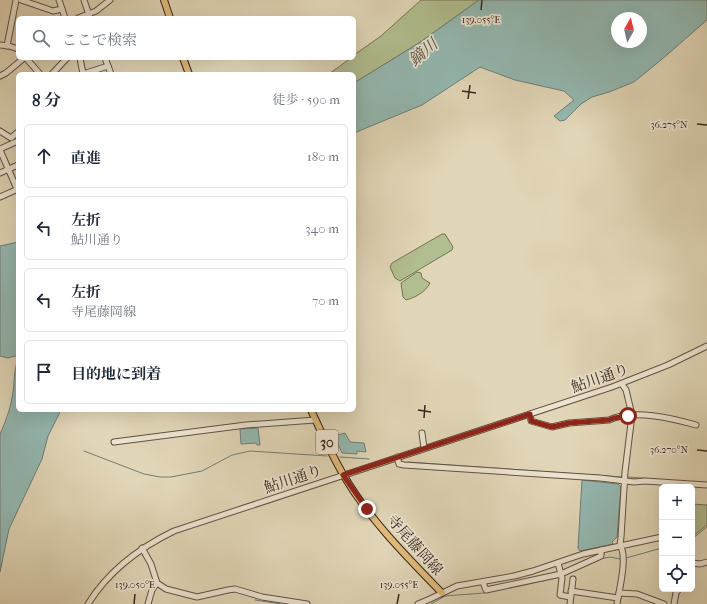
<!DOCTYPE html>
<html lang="ja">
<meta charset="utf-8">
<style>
body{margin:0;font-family:"IM FELL French Canon","Noto Serif JP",serif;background:#f2f2f3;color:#1f2937}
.controls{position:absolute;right:12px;bottom:12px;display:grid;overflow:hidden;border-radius:6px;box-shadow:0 4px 16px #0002}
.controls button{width:36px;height:36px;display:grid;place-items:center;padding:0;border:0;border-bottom:1px solid #e0e1e3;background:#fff;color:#1f2937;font:20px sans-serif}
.compass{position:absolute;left:611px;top:12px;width:36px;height:36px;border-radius:50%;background:#fff;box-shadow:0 4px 16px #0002;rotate:8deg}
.stop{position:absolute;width:12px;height:12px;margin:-9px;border:3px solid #8f2418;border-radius:50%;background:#fff}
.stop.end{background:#8f2418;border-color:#fff;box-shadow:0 1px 4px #0008}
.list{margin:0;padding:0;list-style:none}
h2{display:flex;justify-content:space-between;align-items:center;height:52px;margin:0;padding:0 16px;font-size:17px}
h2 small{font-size:13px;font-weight:400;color:#747a83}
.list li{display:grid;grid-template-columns:26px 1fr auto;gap:12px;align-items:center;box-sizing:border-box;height:64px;margin:0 8px 8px;padding:0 8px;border:1px solid #e0e1e3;border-radius:6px}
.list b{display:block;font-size:15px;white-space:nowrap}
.list p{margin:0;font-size:13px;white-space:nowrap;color:#747a83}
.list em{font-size:13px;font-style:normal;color:#747a83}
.icon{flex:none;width:22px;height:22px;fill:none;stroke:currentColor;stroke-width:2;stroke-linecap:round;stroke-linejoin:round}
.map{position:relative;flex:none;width:707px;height:604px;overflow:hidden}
.search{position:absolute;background:#fff;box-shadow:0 4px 16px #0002;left:16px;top:16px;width:340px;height:44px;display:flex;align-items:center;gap:10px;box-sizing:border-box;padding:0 14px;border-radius:6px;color:#747a83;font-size:15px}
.panel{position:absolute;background:#fff;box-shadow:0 4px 16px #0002;left:16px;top:72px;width:340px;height:340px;border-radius:6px}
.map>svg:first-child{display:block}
.green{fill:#b1be8f;stroke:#757256}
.water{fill:#94b9b2;stroke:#707e76;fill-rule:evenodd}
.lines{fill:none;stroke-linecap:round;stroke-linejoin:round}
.stream{stroke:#707e76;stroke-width:1}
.minor-casing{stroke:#635244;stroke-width:7}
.major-casing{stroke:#39261d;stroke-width:8}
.minor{stroke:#ece4d0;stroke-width:5}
.major{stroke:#e0bb7c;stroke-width:6}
.route{stroke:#8f2418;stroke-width:5}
.ticks{fill:none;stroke:#39261d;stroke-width:1.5}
.labels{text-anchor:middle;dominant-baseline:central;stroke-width:3.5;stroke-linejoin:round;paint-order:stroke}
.shield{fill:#ece4d0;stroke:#6f5f53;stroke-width:1}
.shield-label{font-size:14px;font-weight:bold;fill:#39261d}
.street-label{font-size:15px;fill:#39261d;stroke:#ece4d0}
.water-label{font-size:16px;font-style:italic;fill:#504b42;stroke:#ece4d0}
.ticks-label{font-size:10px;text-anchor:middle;fill:#39261d;stroke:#ece4d0;stroke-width:3.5;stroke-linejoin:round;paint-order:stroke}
</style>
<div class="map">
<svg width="707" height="604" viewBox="0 0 707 604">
<rect width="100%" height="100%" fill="#e1d6b7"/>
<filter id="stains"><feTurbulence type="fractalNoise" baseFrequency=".005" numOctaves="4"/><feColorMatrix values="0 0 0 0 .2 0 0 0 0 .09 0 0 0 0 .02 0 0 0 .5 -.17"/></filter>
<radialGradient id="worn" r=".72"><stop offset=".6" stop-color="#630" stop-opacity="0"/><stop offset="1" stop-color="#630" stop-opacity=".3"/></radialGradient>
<g class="green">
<polygon points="421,0 479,0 419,43 354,83 354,74 329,74 351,58 354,58 354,55 381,36"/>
<polygon points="442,234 445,234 453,247 452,250 400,281 395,278 390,267 392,263"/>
<path d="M417 272 421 273 422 278 430 283C426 292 414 298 406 300L403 297 401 283Z"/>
<polygon points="692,504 707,505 707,525 692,537"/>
</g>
<g class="water">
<path d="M479 0H707V20L661 60 634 82 609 92 592 97 581 104 565 120 560 121 554 116 574 100 564 91 515 80 480 67 422 105 354 133V83L419 43ZM617 18H641V42H617Z"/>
<polygon points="18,242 18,357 15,356 8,358 0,356 0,246"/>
<path d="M18 360V410H61L48 436 42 459 9 529 0 572V434C5 423 10 410 12 398 15 385 13 372 18 360Z"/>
<polygon points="258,428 260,445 257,445 256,443 241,444 240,429"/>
<polygon points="345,433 350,442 364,443 366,452 357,451 357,454 342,453 334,436"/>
<polygon points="582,480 618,484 621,487 617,537 612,542 613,544 580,551 578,548"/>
</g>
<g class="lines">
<g class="stream">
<polyline points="84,451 144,474 160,477 171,477 202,471 232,455 250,451 327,456"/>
<polyline points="340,457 369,459"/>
<polyline points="408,462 622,477"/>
<polyline points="628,477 694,482"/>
<polyline points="692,539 707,527"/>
<polyline points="626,558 662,548"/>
<polyline points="600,559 610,557 620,559"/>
<polyline points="255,600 281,604"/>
<polyline points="431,604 445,596 484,593 539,581"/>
</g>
<g class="minor-casing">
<g id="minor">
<polyline points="21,0 53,11 62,9"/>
<polyline points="59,0 65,18"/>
<polyline points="84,0 90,18"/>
<polyline points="78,18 96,11 110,0"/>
<polyline points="0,45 9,46 18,49"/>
<polyline points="7,46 16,0"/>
<polyline points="26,58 40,74"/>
<polyline points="80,58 83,74"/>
<polyline points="105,58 111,74"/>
<polyline points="52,74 67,58"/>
<polyline points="83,74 108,66"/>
<polyline points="0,76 6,73 24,58"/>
<polyline points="0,131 11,138 18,132"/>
<polyline points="0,149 18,141"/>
<polyline points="0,150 17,189"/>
<polyline points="0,173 18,165"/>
<polyline points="0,197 18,189"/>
<path d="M530 414 531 421 552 427 569 423 609 420C634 409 671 418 696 425"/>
<polyline points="422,433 424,448"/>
<polyline points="114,442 246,425 315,420"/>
<polyline points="397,457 399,464 404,465 600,478 634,482 645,481 707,485"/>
<polyline points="142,548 151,564 157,583 166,589 197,597 228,590 235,589 262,597 307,604"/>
<polyline points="558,563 562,578 560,595 570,597"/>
<polyline points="692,563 700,564 707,562"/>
<polyline points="483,582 486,590 561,574 601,556 601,550"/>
<polyline points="571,591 618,598"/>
<polyline points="619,593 637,594 664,604"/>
<path d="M88 604C109 570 139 548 174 531L612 387 668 365 707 346"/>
<polyline points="148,604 152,590 157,583"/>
<polyline points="418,604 430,599 457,586 514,576 533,571 583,554 662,537"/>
<polyline points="570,604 573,579"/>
<path d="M617 604C619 590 628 557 620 545L621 537 625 472 632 415 626 390 622 384"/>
<polyline points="674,604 676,593 679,589"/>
</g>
</g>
<g class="major-casing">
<g id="major">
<polyline points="164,0 170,18"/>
<polyline points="183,58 189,74"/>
<path d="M311 410C321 432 332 455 344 476 370 520 406 556 442 593"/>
</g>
</g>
<use href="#minor" class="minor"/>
<use href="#major" class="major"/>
</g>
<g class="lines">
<polyline class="route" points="367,509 343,475 530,414 531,421 552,427 569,423 609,420 614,418 628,416"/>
</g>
<path class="ticks" d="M481 10 482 0M462 91 476 93M468 99 470 85M697 124 707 125M418 410 431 412M424 418 425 405M697 450 707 451M134 604 135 594M397 604 399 594"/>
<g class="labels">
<rect class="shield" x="316" y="430" width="22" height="24" rx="3"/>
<g class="shield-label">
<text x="327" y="442">30</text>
</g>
<g class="street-label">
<text transform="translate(600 378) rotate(-19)">鮎川通り</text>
<text transform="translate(293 479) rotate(-18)">鮎川通り</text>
<text transform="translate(415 545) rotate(48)">寺尾藤岡線</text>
</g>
<g class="water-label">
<text transform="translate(423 52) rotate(-40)">鏑川</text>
</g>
</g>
<g class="ticks-label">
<text x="481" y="23">139.055°E</text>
<text x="669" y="128">36.275°N</text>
<text x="669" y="453">36.270°N</text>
<text x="135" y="588">139.050°E</text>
<text x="399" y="588">139.055°E</text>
</g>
<rect width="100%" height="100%" filter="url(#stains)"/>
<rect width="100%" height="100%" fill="url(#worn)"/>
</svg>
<div class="controls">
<button>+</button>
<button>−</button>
<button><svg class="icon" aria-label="locate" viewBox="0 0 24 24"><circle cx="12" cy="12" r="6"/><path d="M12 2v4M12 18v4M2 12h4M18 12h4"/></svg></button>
</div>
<svg class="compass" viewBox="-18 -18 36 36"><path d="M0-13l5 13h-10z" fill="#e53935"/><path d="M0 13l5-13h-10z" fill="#747a83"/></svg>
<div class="stop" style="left:628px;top:416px"></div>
<div class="stop end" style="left:367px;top:509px"></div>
<div class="search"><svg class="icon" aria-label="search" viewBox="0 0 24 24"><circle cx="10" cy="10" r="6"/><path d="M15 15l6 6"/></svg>ここで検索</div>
<section class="panel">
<h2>8 分<small>徒歩 · 590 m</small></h2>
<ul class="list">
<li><svg class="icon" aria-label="ahead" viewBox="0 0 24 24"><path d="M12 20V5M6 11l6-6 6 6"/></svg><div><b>直進</b></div><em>180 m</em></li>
<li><svg class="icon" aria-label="left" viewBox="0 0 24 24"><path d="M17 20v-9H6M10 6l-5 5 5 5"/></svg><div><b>左折</b><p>鮎川通り</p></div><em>340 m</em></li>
<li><svg class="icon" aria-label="left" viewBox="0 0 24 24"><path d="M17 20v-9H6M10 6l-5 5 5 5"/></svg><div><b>左折</b><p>寺尾藤岡線</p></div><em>70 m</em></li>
<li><svg class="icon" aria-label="arrive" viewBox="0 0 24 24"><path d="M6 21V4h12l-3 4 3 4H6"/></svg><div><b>目的地に到着</b></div></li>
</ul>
</section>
</div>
